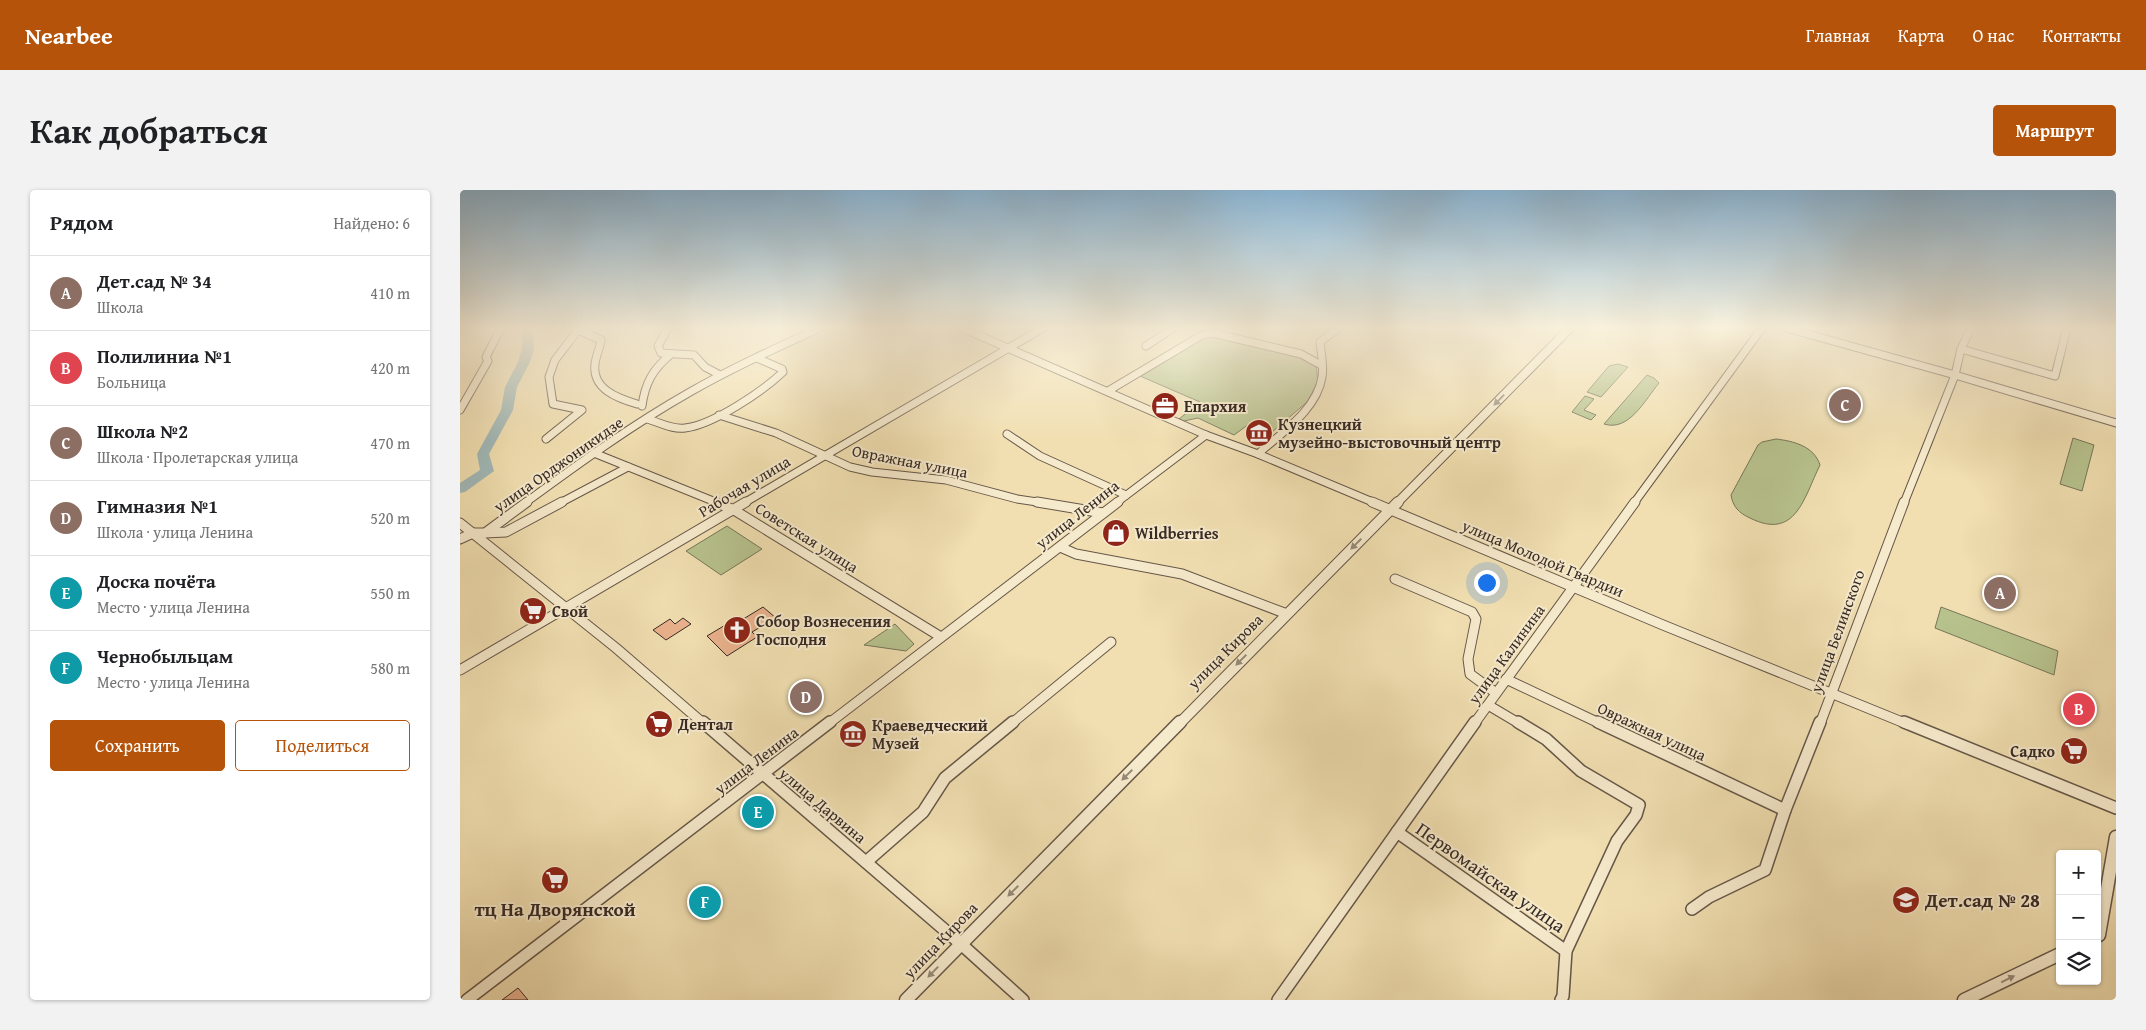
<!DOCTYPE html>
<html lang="ru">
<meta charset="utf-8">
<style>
body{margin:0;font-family:"Gentium Book Plus",serif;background:#f2f2f2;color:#202124}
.controls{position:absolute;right:15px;bottom:15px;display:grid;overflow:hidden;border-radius:5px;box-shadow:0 1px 4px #0004}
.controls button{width:45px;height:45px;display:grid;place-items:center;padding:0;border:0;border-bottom:1px solid #e0e0e0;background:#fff;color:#202124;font:25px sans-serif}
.you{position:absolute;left:1026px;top:392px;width:18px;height:18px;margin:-12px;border:4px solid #fff;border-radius:50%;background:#1a73e8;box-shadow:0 0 0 8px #1a73e833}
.badge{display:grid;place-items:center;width:32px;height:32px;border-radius:50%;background:#b45309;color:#fff;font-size:16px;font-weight:700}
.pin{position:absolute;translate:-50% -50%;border:2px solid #fff;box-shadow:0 1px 5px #0006}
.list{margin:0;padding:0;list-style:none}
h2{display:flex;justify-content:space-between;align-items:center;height:65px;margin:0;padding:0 20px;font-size:21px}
h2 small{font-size:16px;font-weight:400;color:#757577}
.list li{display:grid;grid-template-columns:32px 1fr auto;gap:15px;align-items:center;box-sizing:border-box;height:75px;padding:0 20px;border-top:1px solid #e0e0e0}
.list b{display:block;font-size:19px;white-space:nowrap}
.list p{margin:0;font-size:16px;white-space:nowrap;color:#757577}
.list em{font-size:16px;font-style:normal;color:#757577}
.actions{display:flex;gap:10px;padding:15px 20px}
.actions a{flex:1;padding:11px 0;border:1px solid #b45309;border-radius:5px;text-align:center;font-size:18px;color:#b45309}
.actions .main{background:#b45309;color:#fff}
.icon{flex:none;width:28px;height:28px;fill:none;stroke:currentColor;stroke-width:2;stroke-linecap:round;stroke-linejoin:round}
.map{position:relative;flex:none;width:1656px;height:810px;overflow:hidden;border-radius:5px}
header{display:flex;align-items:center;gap:30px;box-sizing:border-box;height:70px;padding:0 25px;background:#b45309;color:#fff}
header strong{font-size:24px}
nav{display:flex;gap:28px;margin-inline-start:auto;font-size:18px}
.intro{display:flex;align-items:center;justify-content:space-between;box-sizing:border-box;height:120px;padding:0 30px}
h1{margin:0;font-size:35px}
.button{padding:12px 22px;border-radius:5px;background:#b45309;color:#fff;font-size:18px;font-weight:700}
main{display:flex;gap:30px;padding:0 30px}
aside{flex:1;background:#fff;border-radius:5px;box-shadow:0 1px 4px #0004}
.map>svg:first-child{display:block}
.green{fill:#b7c28d;stroke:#777659}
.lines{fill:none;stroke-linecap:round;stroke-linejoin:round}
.river{fill:#a1b9b8;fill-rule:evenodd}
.building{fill:#eab28d;stroke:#372a25}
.minor-far2-casing{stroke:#665748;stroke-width:9}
.minor-far1-casing{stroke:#665748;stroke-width:11}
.minor-casing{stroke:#665748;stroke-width:14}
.tertiary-far2-casing{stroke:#665748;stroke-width:10}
.tertiary-far1-casing{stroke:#665748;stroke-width:12}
.tertiary-casing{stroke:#665748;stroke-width:15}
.minor-far2{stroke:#f6eacc;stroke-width:7}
.minor-far1{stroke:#f6eacc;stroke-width:9}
.minor{stroke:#f6eacc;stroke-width:11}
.tertiary-far2{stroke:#f6eacc;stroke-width:8}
.tertiary-far1{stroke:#f6eacc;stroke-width:10}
.tertiary{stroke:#f6eacc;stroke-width:12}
.oneway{fill:#968a78}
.labels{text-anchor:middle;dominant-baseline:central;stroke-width:4;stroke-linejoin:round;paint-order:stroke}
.poi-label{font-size:16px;font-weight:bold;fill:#372a25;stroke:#f6eacc;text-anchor:start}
.street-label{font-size:16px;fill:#372a25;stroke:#f6eacc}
.near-street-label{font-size:19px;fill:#372a25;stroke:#f6eacc}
.near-poi-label{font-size:19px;font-weight:bold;fill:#372a25;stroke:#f6eacc;text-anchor:start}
</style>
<header>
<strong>Nearbee</strong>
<nav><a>Главная</a><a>Карта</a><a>О нас</a><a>Контакты</a></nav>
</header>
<div class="intro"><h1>Как добраться</h1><a class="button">Маршрут</a></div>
<main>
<aside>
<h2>Рядом<small>Найдено: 6</small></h2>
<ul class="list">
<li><span class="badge" style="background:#8d6e63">A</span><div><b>Дет.сад № 34</b><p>Школа</p></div><em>410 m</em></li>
<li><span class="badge" style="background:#e0444e">B</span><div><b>Полилиниа №1</b><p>Больница</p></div><em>420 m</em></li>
<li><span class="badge" style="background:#8d6e63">C</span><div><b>Школа №2</b><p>Школа · Пролетарская улица</p></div><em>470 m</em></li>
<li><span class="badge" style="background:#8d6e63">D</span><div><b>Гимназия №1</b><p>Школа · улица Ленина</p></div><em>520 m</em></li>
<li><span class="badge" style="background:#0f9aa8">E</span><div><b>Доска почёта</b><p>Место · улица Ленина</p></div><em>550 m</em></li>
<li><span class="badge" style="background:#0f9aa8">F</span><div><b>Чернобыльцам</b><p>Место · улица Ленина</p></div><em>580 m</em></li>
</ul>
<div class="actions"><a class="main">Сохранить</a><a>Поделиться</a></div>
</aside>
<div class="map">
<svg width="1656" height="810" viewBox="0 0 1656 810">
<rect width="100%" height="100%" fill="#f1dfb1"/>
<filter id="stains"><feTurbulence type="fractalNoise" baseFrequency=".004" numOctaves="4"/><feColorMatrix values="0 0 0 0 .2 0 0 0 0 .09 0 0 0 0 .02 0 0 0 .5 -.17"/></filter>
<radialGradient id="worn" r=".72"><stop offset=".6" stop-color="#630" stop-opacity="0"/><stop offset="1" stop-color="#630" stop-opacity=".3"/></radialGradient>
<g class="green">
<polygon points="753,145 837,165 856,175 858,192 847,212 811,243 789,234 774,245 738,228 724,231 719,229 740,212 680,186 743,146"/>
<polygon points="1158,174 1168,177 1141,207 1127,202 1149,176"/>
<path d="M1187 185 1194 188 1199 193C1185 210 1169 242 1144 234Z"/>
<polygon points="1125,206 1134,209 1124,220 1136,225 1131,230 1112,222"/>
<polygon points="1613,248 1634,255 1622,301 1600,294"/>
<path d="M1316 249C1333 251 1354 256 1360 275 1344 307 1336 351 1290 328 1279 323 1273 317 1271 305L1298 255 1302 252Z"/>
<polygon points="267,336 302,359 261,385 226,361"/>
<polygon points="1481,417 1598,461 1594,485 1475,438"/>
<polygon points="435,434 454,454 446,461 404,455"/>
</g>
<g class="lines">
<polygon class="river" points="62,138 72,138 74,159 70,172 57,197 53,220 29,264 34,281 5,302 0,303 0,293 20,280 17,264 41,220 45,197 58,172 62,159"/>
</g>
<g class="building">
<polygon points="303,417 316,428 292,442 297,447 267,466 247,446 277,428 280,431"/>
<polygon points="223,428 231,434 206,450 193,440 210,429 215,434"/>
<polygon points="58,798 68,810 42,810"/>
</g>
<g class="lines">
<g class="minor-far2-casing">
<g id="minor-far2">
<polyline points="208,138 198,156 201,163 234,165 245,177 260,185"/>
<polyline points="502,138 746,245 798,264 915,313"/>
<polyline points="1326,138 1495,185 1656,233"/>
<path d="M118 140 141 150C140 158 136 165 135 174 132 199 157 208 177 214"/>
<polyline points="686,156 713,138"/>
<polyline points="1501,159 1595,186 1607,138"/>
<polyline points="648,201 742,145 753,143 841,164 861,175"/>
<path d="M182 216C185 193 193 179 211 164"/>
<polyline points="0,220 28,171 26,167 41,138"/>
<polyline points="259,225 316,243 390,277 412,282 486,290 557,309 584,313"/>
<path d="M187 229C199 232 212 240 225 238 253 235 303 201 323 182L322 179 297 168"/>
<polyline points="547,244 580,266 666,305"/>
<polyline points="86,249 122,220 93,214 89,187 95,170 118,140 114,138"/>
<polyline points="134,263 258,313"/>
<path d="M798 264C821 243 857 220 862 187 864 176 861 163 860 152L879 138"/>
<path d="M65 313C118 274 172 235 230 202 272 178 316 158 360 138"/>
<polyline points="100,313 168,277"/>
<polyline points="284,313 583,138"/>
<polyline points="656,313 746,245"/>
<polyline points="1174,313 1302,138"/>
<polyline points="1444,313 1495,185 1501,159 1511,138"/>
</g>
</g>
<g class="minor-far1-casing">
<g id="minor-far1">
<polyline points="255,312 274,320 481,447"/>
<polyline points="577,312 643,323"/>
<polyline points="912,312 1203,435 1447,534"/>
<polyline points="0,333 156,458 244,534"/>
<polyline points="25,343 46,342 102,312"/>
<polyline points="0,349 13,343 25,343 67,312"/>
<polyline points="600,357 616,364 722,384 827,424"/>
<polyline points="935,389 1012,422 1016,429 1008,469 1010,484 1036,503"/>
<polyline points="0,480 286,312"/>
<polyline points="1046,489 1141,534"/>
<polyline points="1028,515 1060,534"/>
<polyline points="368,534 658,312"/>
<polyline points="551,534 651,452"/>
<polyline points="1014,534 1175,312"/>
<polyline points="1360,534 1444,312"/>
</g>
</g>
<g class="minor-casing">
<g id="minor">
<polyline points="243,532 501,754 563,810"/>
<polyline points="1058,532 1086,549 1121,581 1179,615 1176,625 1157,651 1106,761 1103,806 1101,810"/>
<polyline points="1138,532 1325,620"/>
<polyline points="1444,532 1656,618"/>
<polyline points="937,642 1106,761"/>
<polyline points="406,672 463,622 485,588 553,532"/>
<polyline points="1232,719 1249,707 1305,680 1325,620 1360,532"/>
<polyline points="7,810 370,532"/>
<polyline points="818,810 1015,532"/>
</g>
</g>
<g class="tertiary-far2-casing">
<polyline id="tertiary-far2" points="937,313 1110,138"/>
</g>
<g class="tertiary-far1-casing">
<polyline id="tertiary-far1" points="719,534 938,312"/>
</g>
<g class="tertiary-casing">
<g id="tertiary">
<polyline points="1637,746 1639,745 1656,647"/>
<polyline points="446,810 720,532"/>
<polyline points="1504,810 1600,764"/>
</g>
</g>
<use href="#minor-far2" class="minor-far2"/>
<use href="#minor-far1" class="minor-far1"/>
<use href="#minor" class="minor"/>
<use href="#tertiary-far2" class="tertiary-far2"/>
<use href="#tertiary-far1" class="tertiary-far1"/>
<use href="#tertiary" class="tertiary"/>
</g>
<defs><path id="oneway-solid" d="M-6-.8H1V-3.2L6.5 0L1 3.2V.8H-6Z" transform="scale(1.25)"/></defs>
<g class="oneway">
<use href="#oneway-solid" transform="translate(1039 210) rotate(134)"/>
<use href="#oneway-solid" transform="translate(896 354) rotate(135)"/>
<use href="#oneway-solid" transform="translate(781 470) rotate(135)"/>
<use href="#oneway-solid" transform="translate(667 585) rotate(135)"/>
<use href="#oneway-solid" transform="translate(553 701) rotate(135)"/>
<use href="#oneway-solid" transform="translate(473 782) rotate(134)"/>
<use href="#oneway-solid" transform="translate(1548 789) rotate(-26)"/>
</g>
<linearGradient id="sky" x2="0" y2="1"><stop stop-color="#8bb6d5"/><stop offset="0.55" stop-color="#f9f1dc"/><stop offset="1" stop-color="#f9f1dc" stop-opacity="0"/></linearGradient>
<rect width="1656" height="251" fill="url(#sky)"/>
<defs>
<g id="office-disc" transform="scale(1.4375)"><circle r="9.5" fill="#8f2418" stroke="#f6eacc"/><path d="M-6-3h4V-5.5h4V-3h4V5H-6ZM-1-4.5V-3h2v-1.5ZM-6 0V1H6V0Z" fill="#fff"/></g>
<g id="museum-disc" transform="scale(1.4375)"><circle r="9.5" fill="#8f2418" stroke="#f6eacc"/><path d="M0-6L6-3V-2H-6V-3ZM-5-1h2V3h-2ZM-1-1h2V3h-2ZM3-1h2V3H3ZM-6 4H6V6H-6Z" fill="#fff"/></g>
<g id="shop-disc" transform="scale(1.4375)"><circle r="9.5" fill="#8f2418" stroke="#f6eacc"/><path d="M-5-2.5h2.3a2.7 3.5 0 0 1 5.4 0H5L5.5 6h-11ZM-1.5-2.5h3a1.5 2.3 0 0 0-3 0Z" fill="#fff"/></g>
<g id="supermarket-disc" transform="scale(1.4375)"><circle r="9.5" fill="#8f2418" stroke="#f6eacc"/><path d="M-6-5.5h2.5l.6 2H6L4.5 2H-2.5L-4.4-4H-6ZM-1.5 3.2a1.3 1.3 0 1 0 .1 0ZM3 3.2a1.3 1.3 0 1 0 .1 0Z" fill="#fff"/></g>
<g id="church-disc" transform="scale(1.4375)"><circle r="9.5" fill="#8f2418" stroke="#f6eacc"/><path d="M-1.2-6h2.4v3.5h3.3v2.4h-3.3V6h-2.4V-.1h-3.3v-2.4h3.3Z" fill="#fff"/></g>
<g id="school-disc" transform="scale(1.4375)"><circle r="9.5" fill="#8f2418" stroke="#f6eacc"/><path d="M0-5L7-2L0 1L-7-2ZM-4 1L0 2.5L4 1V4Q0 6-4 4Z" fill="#fff"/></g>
</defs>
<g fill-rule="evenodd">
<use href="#office-disc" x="705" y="216"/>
<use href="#museum-disc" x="799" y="243"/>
<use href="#shop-disc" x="656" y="343"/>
<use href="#supermarket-disc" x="73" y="421"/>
<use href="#church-disc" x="277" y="440"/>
<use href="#supermarket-disc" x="199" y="534"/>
<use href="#museum-disc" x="393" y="544"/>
<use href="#supermarket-disc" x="1614" y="561"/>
<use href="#supermarket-disc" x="95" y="690"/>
<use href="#school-disc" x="1446" y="710"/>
</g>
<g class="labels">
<g class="poi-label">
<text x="724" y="216">Епархия</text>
<text x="818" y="234">Кузнецкий<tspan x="818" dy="18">музейно-выстовочный центр</tspan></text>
<text x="675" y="343">Wildberries</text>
<text x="92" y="421">Свой</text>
<text x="296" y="431">Собор Вознесения<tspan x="296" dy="18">Господня</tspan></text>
<text x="218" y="534">Дентал</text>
<text x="412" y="535">Краеведческий<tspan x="412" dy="18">Музей</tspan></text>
<text x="1595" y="561" text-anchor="end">Садко</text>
</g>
<g class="street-label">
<text transform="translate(450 271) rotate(11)">Овражная улица</text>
<text transform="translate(98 274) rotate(-35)">улица Орджоникидзе</text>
<text transform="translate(284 296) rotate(-31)">Рабочая улица</text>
<text transform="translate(617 324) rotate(-38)">улица Ленина</text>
<text transform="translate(347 347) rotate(32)">Советская улица</text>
<text transform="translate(1083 368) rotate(23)">улица Молодой Гвардии</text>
<text transform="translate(1377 441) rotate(-70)">улица Белинского</text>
<text transform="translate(765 461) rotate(-45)">улица Кирова</text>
<text transform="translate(1046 464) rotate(-54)">улица Калинина</text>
<text transform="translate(1192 541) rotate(25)">Овражная улица</text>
<text transform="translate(296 570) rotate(-37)">улица Ленина</text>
<text transform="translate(363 615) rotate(40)">улица Дарвина</text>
<text transform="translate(480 750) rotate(-46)">улица Кирова</text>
</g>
<g class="near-street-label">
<text transform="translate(1031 687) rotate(35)">Первомайская улица</text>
</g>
<g class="near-poi-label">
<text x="1465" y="710">Дет.сад № 28</text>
<text x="95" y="719" text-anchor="middle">тц На Дворянской</text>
</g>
</g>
<rect width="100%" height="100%" filter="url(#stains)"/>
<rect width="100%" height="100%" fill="url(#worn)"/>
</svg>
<div class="controls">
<button>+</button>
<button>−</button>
<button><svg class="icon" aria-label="layers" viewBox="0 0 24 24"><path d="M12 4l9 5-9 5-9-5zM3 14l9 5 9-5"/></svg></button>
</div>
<div class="you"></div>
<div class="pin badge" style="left:1540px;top:403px;background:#8d6e63">A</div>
<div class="pin badge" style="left:1619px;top:519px;background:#e0444e">B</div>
<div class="pin badge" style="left:1385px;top:215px;background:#8d6e63">C</div>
<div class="pin badge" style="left:346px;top:507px;background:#8d6e63">D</div>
<div class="pin badge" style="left:298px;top:622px;background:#0f9aa8">E</div>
<div class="pin badge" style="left:245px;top:712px;background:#0f9aa8">F</div>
</div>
</main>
